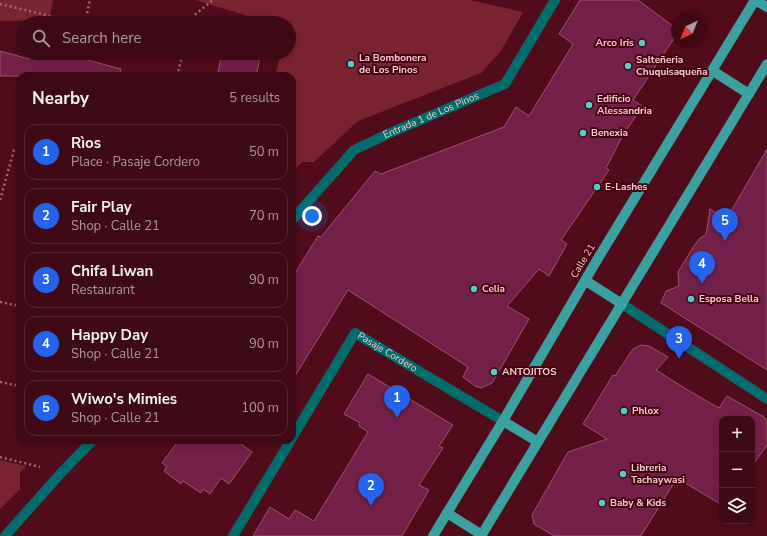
<!DOCTYPE html>
<meta charset="utf-8">
<style>
body{margin:0;font-family:"Nunito Sans",sans-serif;background:#44121d;color:#f1f3f6}
.controls{position:absolute;right:12px;bottom:12px;display:grid;overflow:hidden;border-radius:8px;box-shadow:0 2px 6px #0003}
.controls button{width:36px;height:36px;display:grid;place-items:center;padding:0;border:0;border-bottom:1px solid #562a34;background:#3d0914;color:#f1f3f6;font:20px sans-serif}
.compass{position:absolute;left:671px;top:12px;width:36px;height:36px;border-radius:50%;background:#3d0914;box-shadow:0 2px 6px #0003;rotate:223deg}
.you{position:absolute;left:312px;top:216px;width:14px;height:14px;margin:-10px;border:3px solid #fff;border-radius:50%;background:#1a73e8;box-shadow:0 0 0 6px #1a73e833}
.badge{display:grid;place-items:center;width:26px;height:26px;border-radius:50%;background:#2563eb;color:#fff;font-size:13px;font-weight:700}
.pin{position:absolute;translate:-50% -33px;filter:drop-shadow(0 1px 2px #0008)}
.pin::after{content:'';position:absolute;top:21px;width:14px;height:12px;background:inherit;clip-path:polygon(0 0,100% 0,50% 100%)}
.list{margin:0;padding:0;list-style:none}
h2{display:flex;justify-content:space-between;align-items:center;height:52px;margin:0;padding:0 16px;font-size:17px}
h2 small{font-size:13px;font-weight:400;color:#ad9aa0}
.list li{display:grid;grid-template-columns:26px 1fr auto;gap:12px;align-items:center;box-sizing:border-box;height:56px;margin:0 8px 8px;padding:0 8px;border:1px solid #562a34;border-radius:12px}
.list b{display:block;font-size:15px;white-space:nowrap}
.list p{margin:0;font-size:13px;white-space:nowrap;color:#ad9aa0}
.list em{font-size:13px;font-style:normal;color:#ad9aa0}
.icon{flex:none;width:22px;height:22px;fill:none;stroke:currentColor;stroke-width:2;stroke-linecap:round;stroke-linejoin:round}
.map{position:relative;flex:none;width:767px;height:536px;overflow:hidden}
.search{position:absolute;background:#3d0914;box-shadow:0 2px 6px #0003;left:16px;top:16px;width:280px;height:44px;display:flex;align-items:center;gap:10px;box-sizing:border-box;padding:0 14px;border-radius:22px;color:#ad9aa0;font-size:15px}
.panel{position:absolute;background:#3d0914;box-shadow:0 2px 6px #0003;left:16px;top:72px;width:280px;height:372px;border-radius:12px}
.map>svg:first-child{display:block}
.green{fill:#7a2432}
.building{fill:#742149;stroke:#9b5472}
.lines{fill:none;stroke-linecap:round;stroke-linejoin:round}
.path{stroke:#a46b74;stroke-width:2.5;stroke-dasharray:2 3;stroke-linecap:butt}
.minor{stroke:#006c6c;stroke-width:10}
.major{stroke:#3aa1a0;stroke-width:10}
.poi-dot{fill:#52cdcc;stroke:#450011;stroke-width:1.5}
.labels{text-anchor:middle;dominant-baseline:central;stroke-width:4;stroke-linejoin:round;paint-order:stroke}
.poi-label{font-size:10px;font-weight:bold;fill:#faced0;stroke:#450011;text-anchor:start}
.street-label{font-size:10px;fill:#faced0;stroke:#450011}
</style>
<div class="map">
<svg width="767" height="536" viewBox="0 0 767 536">
<rect width="100%" height="100%" fill="#510c1b"/>
<g class="green">
<polygon points="0,0 53,0 49,20 0,21"/>
<polygon points="195,0 469,0 523,12 501,51 481,73 358,121 314,162 302,162 292,173 292,76 275,76 281,53 289,53 289,23 271,23"/>
<polygon points="0,460 26,466 20,472 20,489 0,509"/>
</g>
<g class="building">
<polygon points="580,0 638,0 677,29 677,34 633,100 642,106 621,139 606,168 609,170 561,240 567,244 549,276 539,269 507,306 529,319 492,383 481,388 475,386 463,377 468,367 348,290 292,381 292,278 318,236 321,237 375,171 381,174 504,127 516,107 529,116 573,44 559,34"/>
<polygon points="0,51 29,59 31,53 62,53 121,69 120,76 0,76"/>
<polygon points="222,53 261,53 256,76 217,76"/>
<polygon points="767,149 767,370 661,303 666,291 679,286 678,272 694,246 700,238 706,235 710,209 726,220"/>
<polygon points="641,345 649,346 668,357 656,370 686,389 719,408 727,396 764,417 767,423 767,445 752,466 752,419 722,419 722,505 677,478 641,536 554,536 534,524 532,515 568,452 607,439 583,424 613,375 615,376 633,349"/>
<polygon points="368,374 453,425 439,446 443,448 419,485 429,490 402,536 253,536 270,507 289,519 295,510 314,521 368,432 359,426 360,423 344,414"/>
<polygon points="179,440 235,440 252,452 229,484 221,478 210,494 203,489 201,493 183,481 181,484 164,471 167,466 162,463"/>
</g>
<g class="lines">
<g class="path">
<polyline points="0,4 79,23"/>
<polyline points="85,23 90,0"/>
<polyline points="190,23 192,17 213,0"/>
<polyline points="177,76 183,53"/>
<polyline points="0,200 14,150 20,147"/>
<polyline points="0,302 20,306"/>
<polyline points="0,382 20,386"/>
<polyline points="0,457 40,467"/>
</g>
<g class="minor">
<path id="s1" d="M292 220 354 150 390 133 505 84 555 0"/>
<polyline points="622,304 767,399"/>
<path id="s2" d="M292 438 355 333 503 421"/>
<polyline points="5,536 62,472 93,440"/>
<polyline points="233,536 291,440"/>
</g>
<g class="major">
<polyline points="755,0 767,7"/>
<polyline points="713,71 749,94"/>
<polyline points="586,281 622,304"/>
<polyline points="503,421 538,442"/>
<polyline points="447,513 482,535"/>
<polyline points="433,536 503,421 597,260 755,0"/>
<polyline points="481,536 767,64"/>
</g>
</g>
<g class="poi-dot">
<circle cx="642" cy="43" r="4"/>
<circle cx="351" cy="64" r="4"/>
<circle cx="628" cy="66" r="4"/>
<circle cx="589" cy="105" r="4"/>
<circle cx="583" cy="133" r="4"/>
<circle cx="597" cy="187" r="4"/>
<circle cx="474" cy="289" r="4"/>
<circle cx="691" cy="299" r="4"/>
<circle cx="494" cy="372" r="4"/>
<circle cx="624" cy="411" r="4"/>
<circle cx="623" cy="474" r="4"/>
<circle cx="602" cy="503" r="4"/>
</g>
<g class="labels">
<g class="poi-label">
<text x="634" y="43" text-anchor="end">Arco Iris</text>
<text x="359" y="58">La Bombonera<tspan x="359" dy="12">de Los Pinos</tspan></text>
<text x="636" y="60">Salteñeria<tspan x="636" dy="12">Chuquisaqueña</tspan></text>
<text x="597" y="99">Edificio<tspan x="597" dy="12">Alessandria</tspan></text>
<text x="591" y="133">Benexia</text>
<text x="605" y="187">E-Lashes</text>
<text x="482" y="289">Celia</text>
<text x="699" y="299">Esposa Bella</text>
<text x="502" y="372">ANTOJITOS</text>
<text x="632" y="411">Phlox</text>
<text x="631" y="468">Libreria<tspan x="631" dy="12">Tachaywasi</tspan></text>
<text x="610" y="503">Baby &amp; Kids</text>
</g>
<g class="street-label">
<text stroke="none"><textPath href="#s1" startOffset="178">Entrada 1 de Los Pinos</textPath></text>
<text transform="translate(583 261) rotate(-59)">Calle 21</text>
<text stroke="none"><textPath href="#s2" startOffset="160">Pasaje Cordero</textPath></text>
</g>
</g>
</svg>
<div class="controls">
<button>+</button>
<button>−</button>
<button><svg class="icon" aria-label="layers" viewBox="0 0 24 24"><path d="M12 4l9 5-9 5-9-5zM3 14l9 5 9-5"/></svg></button>
</div>
<svg class="compass" viewBox="-18 -18 36 36"><path d="M0-13l5 13h-10z" fill="#e53935"/><path d="M0 13l5-13h-10z" fill="#ad9aa0"/></svg>
<div class="you"></div>
<div class="pin badge" style="left:397px;top:418px">1</div>
<div class="pin badge" style="left:371px;top:506px">2</div>
<div class="pin badge" style="left:679px;top:359px">3</div>
<div class="pin badge" style="left:702px;top:284px">4</div>
<div class="pin badge" style="left:725px;top:241px">5</div>
<div class="search"><svg class="icon" aria-label="search" viewBox="0 0 24 24"><circle cx="10" cy="10" r="6"/><path d="M15 15l6 6"/></svg>Search here</div>
<section class="panel">
<h2>Nearby<small>5 results</small></h2>
<ul class="list">
<li><span class="badge">1</span><div><b>Rìos</b><p>Place · Pasaje Cordero</p></div><em>50 m</em></li>
<li><span class="badge">2</span><div><b>Fair Play</b><p>Shop · Calle 21</p></div><em>70 m</em></li>
<li><span class="badge">3</span><div><b>Chifa Liwan</b><p>Restaurant</p></div><em>90 m</em></li>
<li><span class="badge">4</span><div><b>Happy Day</b><p>Shop · Calle 21</p></div><em>90 m</em></li>
<li><span class="badge">5</span><div><b>Wiwo's Mimies</b><p>Shop · Calle 21</p></div><em>100 m</em></li>
</ul>
</section>
</div>
